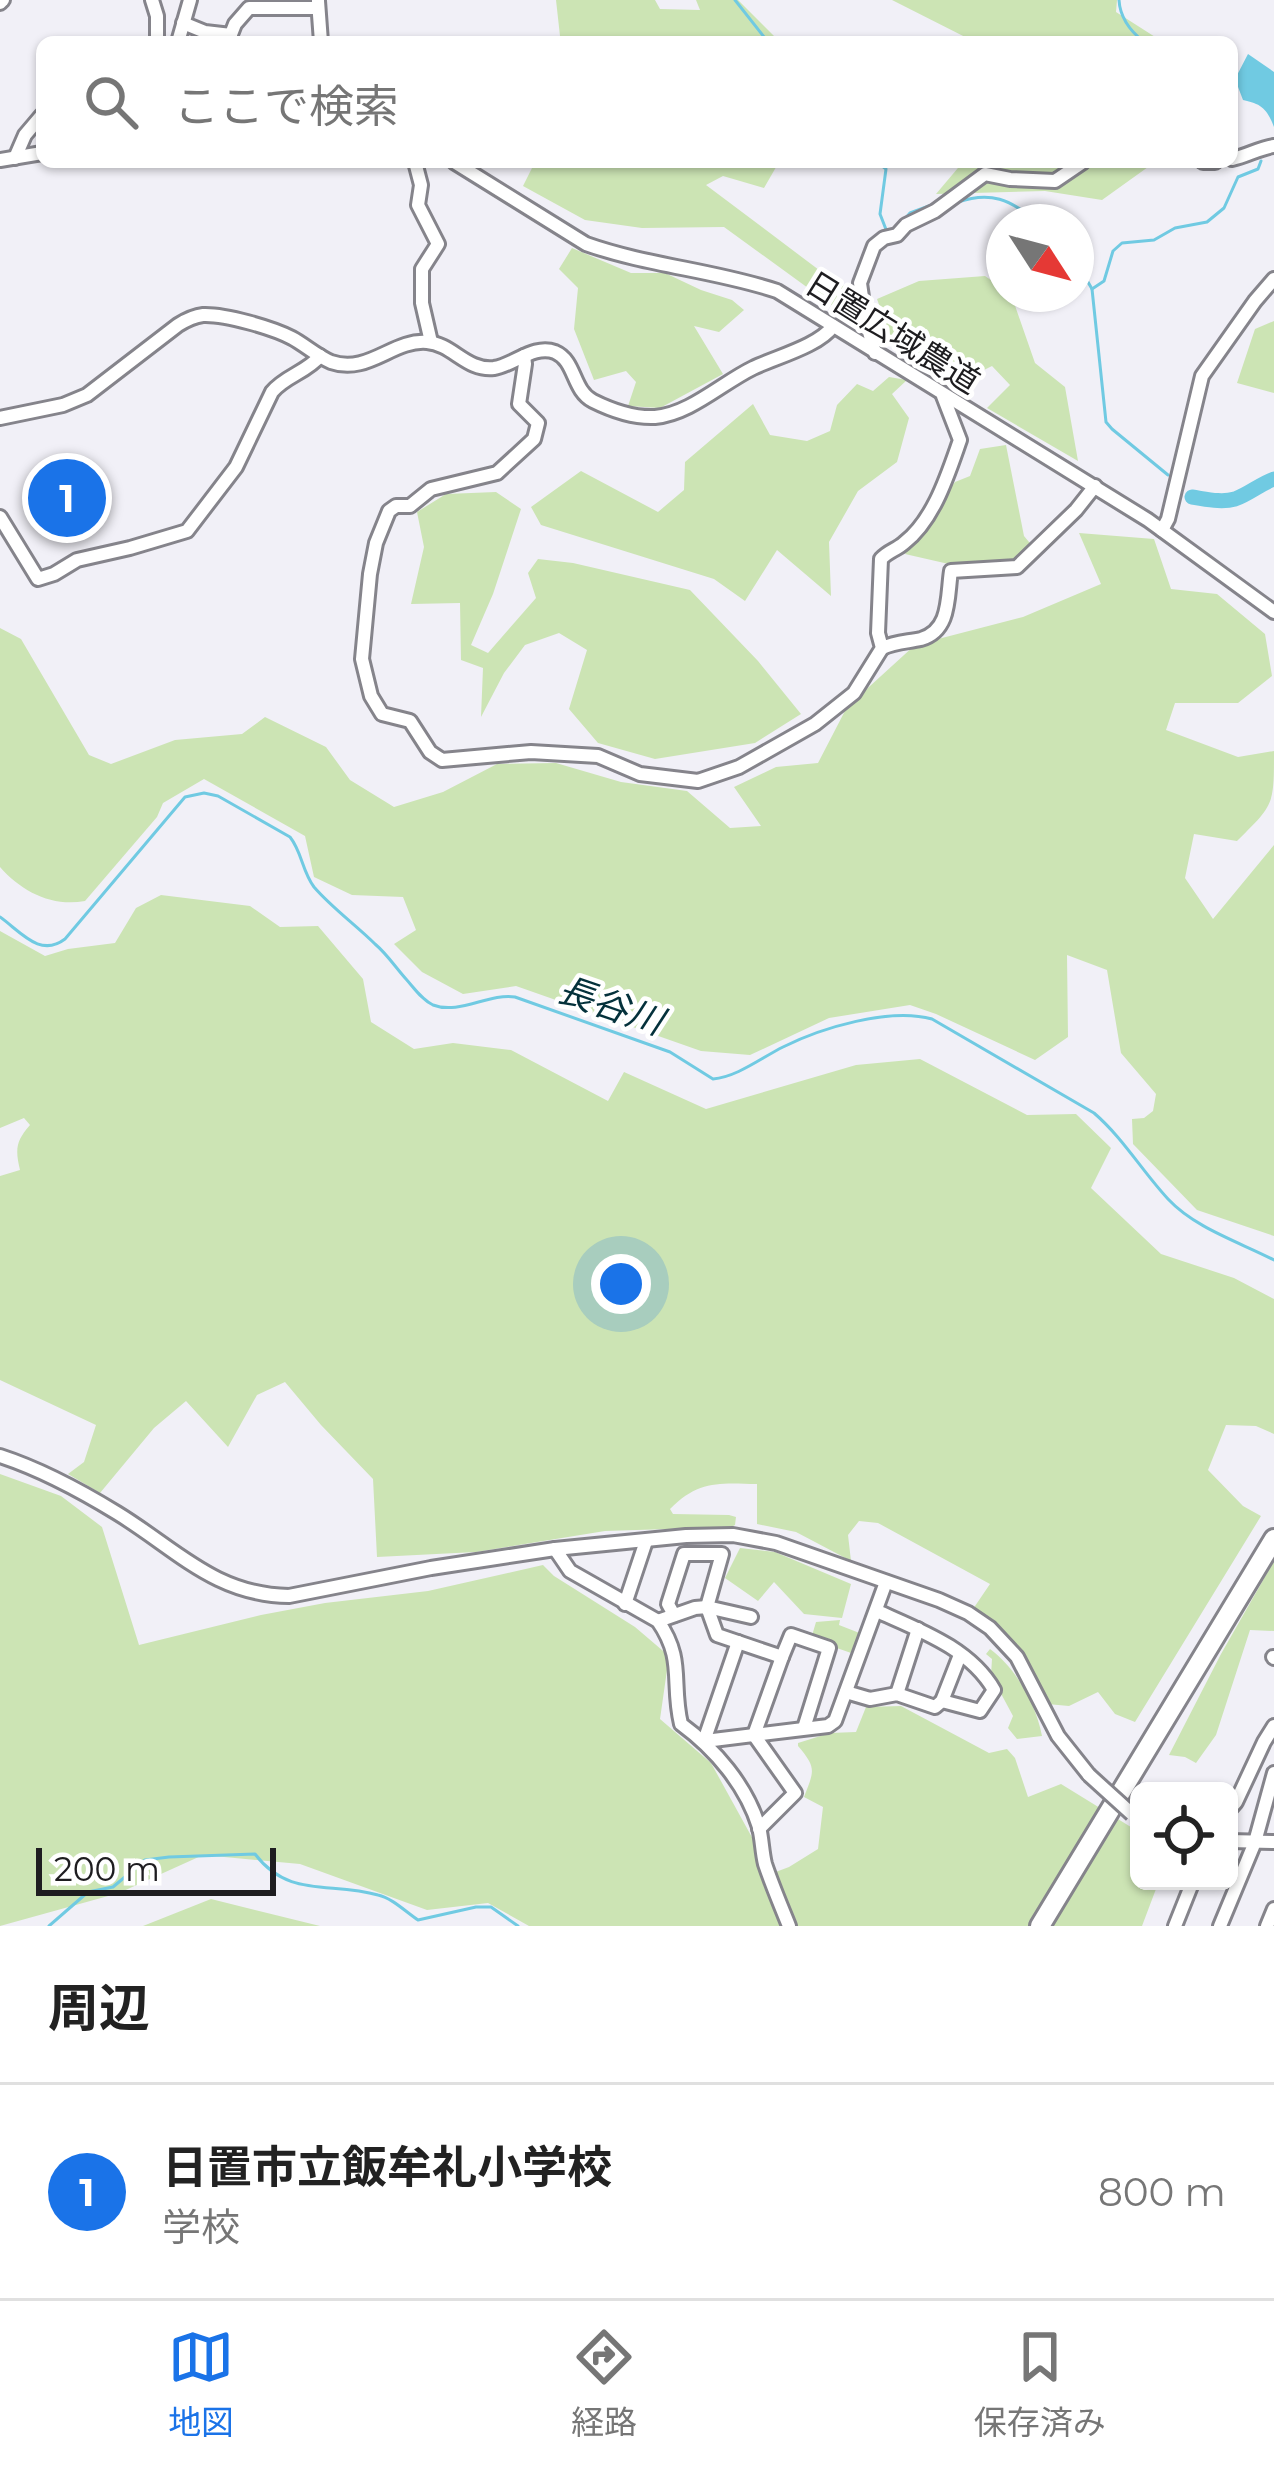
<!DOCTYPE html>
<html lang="ja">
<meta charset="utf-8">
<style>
body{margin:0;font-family:Montserrat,"Noto Sans JP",sans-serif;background:#f6f6f6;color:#222}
.controls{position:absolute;right:36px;bottom:36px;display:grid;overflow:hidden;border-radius:18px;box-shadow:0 3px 9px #0004}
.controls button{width:108px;height:108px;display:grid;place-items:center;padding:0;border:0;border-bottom:3px solid #e0e0e0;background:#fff;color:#222;font:60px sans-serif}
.compass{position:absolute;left:986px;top:204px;width:108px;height:108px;border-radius:50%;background:#fff;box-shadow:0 3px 9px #0004;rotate:126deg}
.scale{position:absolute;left:36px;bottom:30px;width:240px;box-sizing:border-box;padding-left:12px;border:6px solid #1e1d20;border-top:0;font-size:33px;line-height:42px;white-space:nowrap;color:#1e1d20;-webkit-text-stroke:9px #fff;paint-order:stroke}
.you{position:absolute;left:621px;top:1284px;width:42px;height:42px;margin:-30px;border:9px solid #fff;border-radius:50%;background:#1a73e8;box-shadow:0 0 0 18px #1a73e833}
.badge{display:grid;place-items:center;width:78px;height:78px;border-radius:50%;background:#1a73e8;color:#fff;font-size:39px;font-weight:700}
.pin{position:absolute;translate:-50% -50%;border:6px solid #fff;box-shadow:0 3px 12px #0006}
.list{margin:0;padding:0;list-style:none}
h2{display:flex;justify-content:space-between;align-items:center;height:156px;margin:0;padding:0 48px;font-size:51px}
h2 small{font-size:39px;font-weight:400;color:#767676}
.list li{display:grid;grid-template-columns:78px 1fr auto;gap:36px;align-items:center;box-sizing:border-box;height:216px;padding:0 48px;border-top:3px solid #e0e0e0}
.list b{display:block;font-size:45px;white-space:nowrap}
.list p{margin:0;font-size:39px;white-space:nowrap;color:#767676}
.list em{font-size:39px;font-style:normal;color:#767676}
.icon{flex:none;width:66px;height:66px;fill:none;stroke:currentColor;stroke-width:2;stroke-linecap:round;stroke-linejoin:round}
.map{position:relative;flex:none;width:1274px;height:1926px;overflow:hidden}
.search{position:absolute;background:#fff;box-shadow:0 3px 9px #0004;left:36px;right:36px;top:36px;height:132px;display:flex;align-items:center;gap:30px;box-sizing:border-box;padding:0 42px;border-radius:18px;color:#767676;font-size:45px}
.sheet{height:372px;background:#fff}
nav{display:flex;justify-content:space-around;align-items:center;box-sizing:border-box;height:168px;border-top:3px solid #e0e0e0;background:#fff;font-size:33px;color:#767676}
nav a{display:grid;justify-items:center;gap:6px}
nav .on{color:#1a73e8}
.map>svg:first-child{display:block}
.green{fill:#cce4b4}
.water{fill:#70cae2}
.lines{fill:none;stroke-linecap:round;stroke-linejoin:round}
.stream{stroke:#70cae2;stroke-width:3}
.river{stroke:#70cae2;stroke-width:15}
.minor-casing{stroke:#85848b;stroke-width:18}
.highway-casing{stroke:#85848b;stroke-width:24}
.minor{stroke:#fff;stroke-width:12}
.highway{stroke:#fff;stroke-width:18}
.minor-bridge-casing{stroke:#85848b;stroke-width:18;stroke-linecap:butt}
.minor-bridge{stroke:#fff;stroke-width:12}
.labels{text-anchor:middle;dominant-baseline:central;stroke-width:9;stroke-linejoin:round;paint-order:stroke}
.street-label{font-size:33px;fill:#1e1d20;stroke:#fff}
.water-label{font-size:36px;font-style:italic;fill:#04313b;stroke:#fff}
</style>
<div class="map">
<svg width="1274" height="1926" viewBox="0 0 1274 1926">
<rect width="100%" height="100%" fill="#f1f0f7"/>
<g class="green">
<polygon points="556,0 655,0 660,9 700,10 696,0 738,0 780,42 563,42 560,36"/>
<polygon points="892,0 1117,0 1116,12 1163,42 975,42"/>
<polygon points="535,162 779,162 764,188 723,176 706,185 827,276 859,295 863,328 724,227 642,228 585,220 523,186"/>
<polygon points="963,162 1155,162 1102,200 1045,191 936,194"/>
<polygon points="572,248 631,273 665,273 701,290 732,300 744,310 719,332 694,326 723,374 660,408 628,406 636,382 626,371 594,380 574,329 578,288 559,269"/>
<polygon points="985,276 1004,289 1004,294 1011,294 1035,363 1065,387 1078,461 987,408 1010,385 992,366 950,387 892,341 877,299 919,281"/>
<polygon points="1274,321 1274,393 1237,383 1255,329"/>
<polygon points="889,377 907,380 892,394 909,418 897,462 858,491 829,542 831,596 777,550 745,601 714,579 541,525 531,507 581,471 658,512 684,490 685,462 753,404 770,435 807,441 830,431 837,405 857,384 873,391"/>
<polygon points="1006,445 1024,536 1034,548 988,573 905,554 955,482 970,476 980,449"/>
<polygon points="496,492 521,509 493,594 471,645 488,653 536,598 528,573 538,559 573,563 690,590 758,661 801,714 755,743 655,759 598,743 569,709 587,650 559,633 525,645 504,673 481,717 483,668 461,660 460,603 411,604 424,547 417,512 446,494"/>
<path d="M1079 533 1154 539 1171 589 1217 594 1265 634 1272 676 1238 703H1175L1166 730 1238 757 1274 751C1274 806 1274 804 1237 841L1194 834 1185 878 1213 919 1274 845V1236L1197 1210 1133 1144 1132 1119 1144 1118 1153 1111 1156 1094 1121 1053 1107 970 1067 955 1068 1037 1035 1060 936 1014 910 1005 829 1018 750 1055 701 1051 516 986 463 994 422 972 394 944 416 930 403 897 352 895 314 877 305 836 204 779 163 803 157 817 85 901C52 907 22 892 0 867V628L21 639 89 755 111 764 175 740 242 734 265 717 326 747 350 780 394 807 443 792 497 764 556 763 621 782 687 791 730 828 761 826 734 787 776 767 818 763 847 707 915 645 1023 617 1101 584Z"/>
<path d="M161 895 250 906 280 927 318 926 363 979 371 1022 414 1049 453 1043 511 1050 608 1101 624 1072 706 1109 856 1065 920 1059 1027 1115 1076 1114 1111 1148 1091 1188 1161 1254 1234 1278 1274 1299V1434L1256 1426 1226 1425 1208 1470 1243 1506 1261 1516 1135 1722 1115 1714 1098 1692 1069 1706 1047 1704 973 1609 990 1584 878 1523 859 1521 848 1535 851 1561 796 1532 757 1524V1484C720 1483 698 1480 670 1509L673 1514 729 1515 736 1517 735 1525 731 1527 605 1531 476 1552 377 1557 373 1479 321 1425 285 1382 257 1395 228 1447 186 1401 154 1428 100 1493 68 1474 84 1462 96 1425 0 1380V1176L20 1170C15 1149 16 1141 30 1125L24 1118 0 1128V931L45 956 68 949 115 943 136 908Z"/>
<path d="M0 1474 61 1496 102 1527 139 1645 261 1615 325 1603 428 1591 543 1565 554 1576 635 1627 669 1656 660 1719 711 1763 754 1841 765 1876 789 1867 818 1849 823 1807 804 1797C814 1771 817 1768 798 1746V1743L830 1733 856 1732 866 1707 901 1706 989 1753 1007 1749 1015 1758 1028 1797 1061 1784 1139 1832V1881H1159L1142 1926H529L488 1903 427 1910 300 1864 203 1855 119 1893 0 1926Z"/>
<polygon points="740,1548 775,1552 851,1584 842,1618 804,1614 774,1582 758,1601 725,1578"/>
<polygon points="1274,1561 1274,1631 1250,1630 1216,1735 1196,1763 1185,1757 1169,1755 1221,1654"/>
<polygon points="840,1620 839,1625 862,1634 854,1654 811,1639 816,1622"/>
<path d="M990 1649C1016 1668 1036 1704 1042 1736L1017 1739 1008 1728 1013 1716 991 1675 992 1659 986 1654Z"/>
<polygon points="211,1899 320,1926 143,1926"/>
</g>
<path class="water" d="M1248 54 1274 72V127C1267 109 1262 104 1243 100L1235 79Z"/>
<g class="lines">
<g class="stream">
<polyline points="735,0 768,42"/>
<path d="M1119 0C1120 18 1130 31 1144 42"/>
<polyline points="877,162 886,169 880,214 887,232"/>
<path d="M958 202C990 191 1011 199 1036 222"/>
<polyline points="903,221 910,213 937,203"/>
<polyline points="1076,261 1092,289 1106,422 1112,429 1168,475"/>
<polyline points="1092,289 1104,281 1113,251 1122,243 1154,240 1175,228 1207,222 1224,208 1238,177 1258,169 1261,161"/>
<path d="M0 917C21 932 40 958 65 939L185 797 204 793 218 796 290 837C302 852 302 871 314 887 332 908 356 925 375 944 387 954 396 968 406 979 414 988 422 1000 433 1005 459 1015 489 993 515 997L670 1052 713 1079C737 1077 761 1058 783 1047 821 1028 890 1007 932 1019L1094 1113C1123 1138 1142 1171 1168 1199 1195 1228 1239 1242 1274 1260"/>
<path d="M49 1926 88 1892 113 1887 145 1860 169 1857 255 1854C289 1899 331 1881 378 1895 392 1898 406 1912 418 1920L476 1907H491L518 1926"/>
</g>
<path class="river" d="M1192 497C1206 499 1221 503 1235 499 1249 494 1260 484 1274 479"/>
<g class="minor-casing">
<g id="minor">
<polyline points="152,0 157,16 157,42"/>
<polyline points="318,1 321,42"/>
<polyline points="0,3 3,0"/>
<polyline points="183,23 205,32 231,35"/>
<polyline points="178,42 190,0"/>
<polyline points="228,42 235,24 249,8 318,8"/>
<polyline points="15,158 25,135 42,115"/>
<path d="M1232 159C1247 156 1259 148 1274 146"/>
<polyline points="0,160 42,153"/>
<polyline points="415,162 421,185 418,205 438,244 422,269 422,303 431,342"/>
<path d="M454 162 586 244C648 266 714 270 777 291L1148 520 1274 612"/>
<polyline points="1203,162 1215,162"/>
<polyline points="875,353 865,318 860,283 874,246 884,238 897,235 906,225 935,211 985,174 1010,179 1055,181 1083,162"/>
<path d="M524 356 525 364 519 404 538 423 534 439 497 473 431 489 410 506H396L389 511 376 543 370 574 362 659 371 696 382 714 410 721 430 752 442 760 531 752 598 756 640 774 698 781 739 767 815 724 854 693 882 648 878 633 881 559C888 551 896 550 904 543 934 520 948 474 960 440L943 396"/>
<path d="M0 418 63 405 87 395 178 325C186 320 194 316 203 315 225 314 273 328 292 338 305 345 317 356 331 362 368 375 393 339 427 342 453 344 466 371 494 368 514 365 534 344 555 352 576 361 572 390 593 401 611 410 635 418 655 417 690 414 722 383 753 368 776 357 819 346 833 326"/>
<path d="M0 517 38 579 54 574 77 560 130 548 187 531 236 467 272 392C285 376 307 372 320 356"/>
<polyline points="1162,530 1168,519 1202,376 1255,301 1274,279"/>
<path d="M882 648C895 642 907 642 921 639 951 630 947 597 951 571L1017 567 1076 510 1095 486"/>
<path d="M0 1456C40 1469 81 1491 117 1513 176 1549 215 1595 289 1596L431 1568 555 1549 686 1536 733 1535 776 1543 939 1600 968 1613 990 1628 1017 1657 1058 1736 1089 1775"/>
<path d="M555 1549 570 1571 658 1621C685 1660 671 1682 681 1724 715 1749 746 1785 759 1827 762 1839 762 1852 765 1864 772 1885 781 1906 789 1926"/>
<polyline points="625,1604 646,1541"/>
<polyline points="674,1615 668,1604 684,1554 722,1554 707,1607 751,1617"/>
<polyline points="658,1621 695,1608 707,1607 717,1635 782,1657 791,1635 829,1648 804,1728"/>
<polyline points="1273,1657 1274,1658"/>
<path d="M846 1692 870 1699 897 1694 935 1707 942 1701 980 1711 994 1690C970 1648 919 1630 877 1611"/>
<polyline points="897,1694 918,1629"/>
<polyline points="942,1701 960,1655"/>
<polyline points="704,1741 738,1642"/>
<polyline points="705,1741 828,1726 835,1721 886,1582"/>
<polyline points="1229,1810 1236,1802 1264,1742 1274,1726"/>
<polyline points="759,1829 795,1793 754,1735 782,1657"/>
<polyline points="1229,1841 1274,1842"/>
<polyline points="1175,1926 1193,1881"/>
<polyline points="1220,1926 1255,1842 1274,1773"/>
<polyline points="1267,1926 1274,1909"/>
</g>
</g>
<g class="highway-casing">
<polyline id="highway" points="1040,1926 1274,1539"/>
</g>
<use href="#minor" class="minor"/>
<use href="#highway" class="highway"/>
<g class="minor-bridge-casing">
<polyline id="minor-bridge" points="1089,1775 1132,1814"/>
</g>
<use href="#minor-bridge" class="minor-bridge"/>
</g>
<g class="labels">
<g class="street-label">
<text transform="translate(893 332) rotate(32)">日置広域農道</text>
</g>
<g class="water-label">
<text transform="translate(611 1005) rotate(19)">長谷川</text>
</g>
</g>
</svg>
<div class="controls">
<button><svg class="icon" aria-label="locate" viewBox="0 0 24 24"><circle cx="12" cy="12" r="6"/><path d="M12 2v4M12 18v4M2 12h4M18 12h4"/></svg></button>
</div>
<svg class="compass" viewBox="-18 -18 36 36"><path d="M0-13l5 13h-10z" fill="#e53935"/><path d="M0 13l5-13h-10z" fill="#767676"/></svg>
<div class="scale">200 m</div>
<div class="you"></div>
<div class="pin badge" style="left:67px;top:498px">1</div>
<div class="search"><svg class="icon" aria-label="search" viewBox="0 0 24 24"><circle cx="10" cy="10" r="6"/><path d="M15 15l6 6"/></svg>ここで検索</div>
</div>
<section class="sheet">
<h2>周辺<small></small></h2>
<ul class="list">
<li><span class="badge">1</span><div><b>日置市立飯牟礼小学校</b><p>学校</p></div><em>800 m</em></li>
</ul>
</section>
<nav>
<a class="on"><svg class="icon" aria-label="map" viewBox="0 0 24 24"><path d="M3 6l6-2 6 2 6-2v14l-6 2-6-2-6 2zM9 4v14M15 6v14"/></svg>地図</a>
<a><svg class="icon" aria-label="directions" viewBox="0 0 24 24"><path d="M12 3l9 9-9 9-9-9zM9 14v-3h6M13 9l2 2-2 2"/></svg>経路</a>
<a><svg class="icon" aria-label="saved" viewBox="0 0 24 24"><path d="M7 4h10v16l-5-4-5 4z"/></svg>保存済み</a>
</nav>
